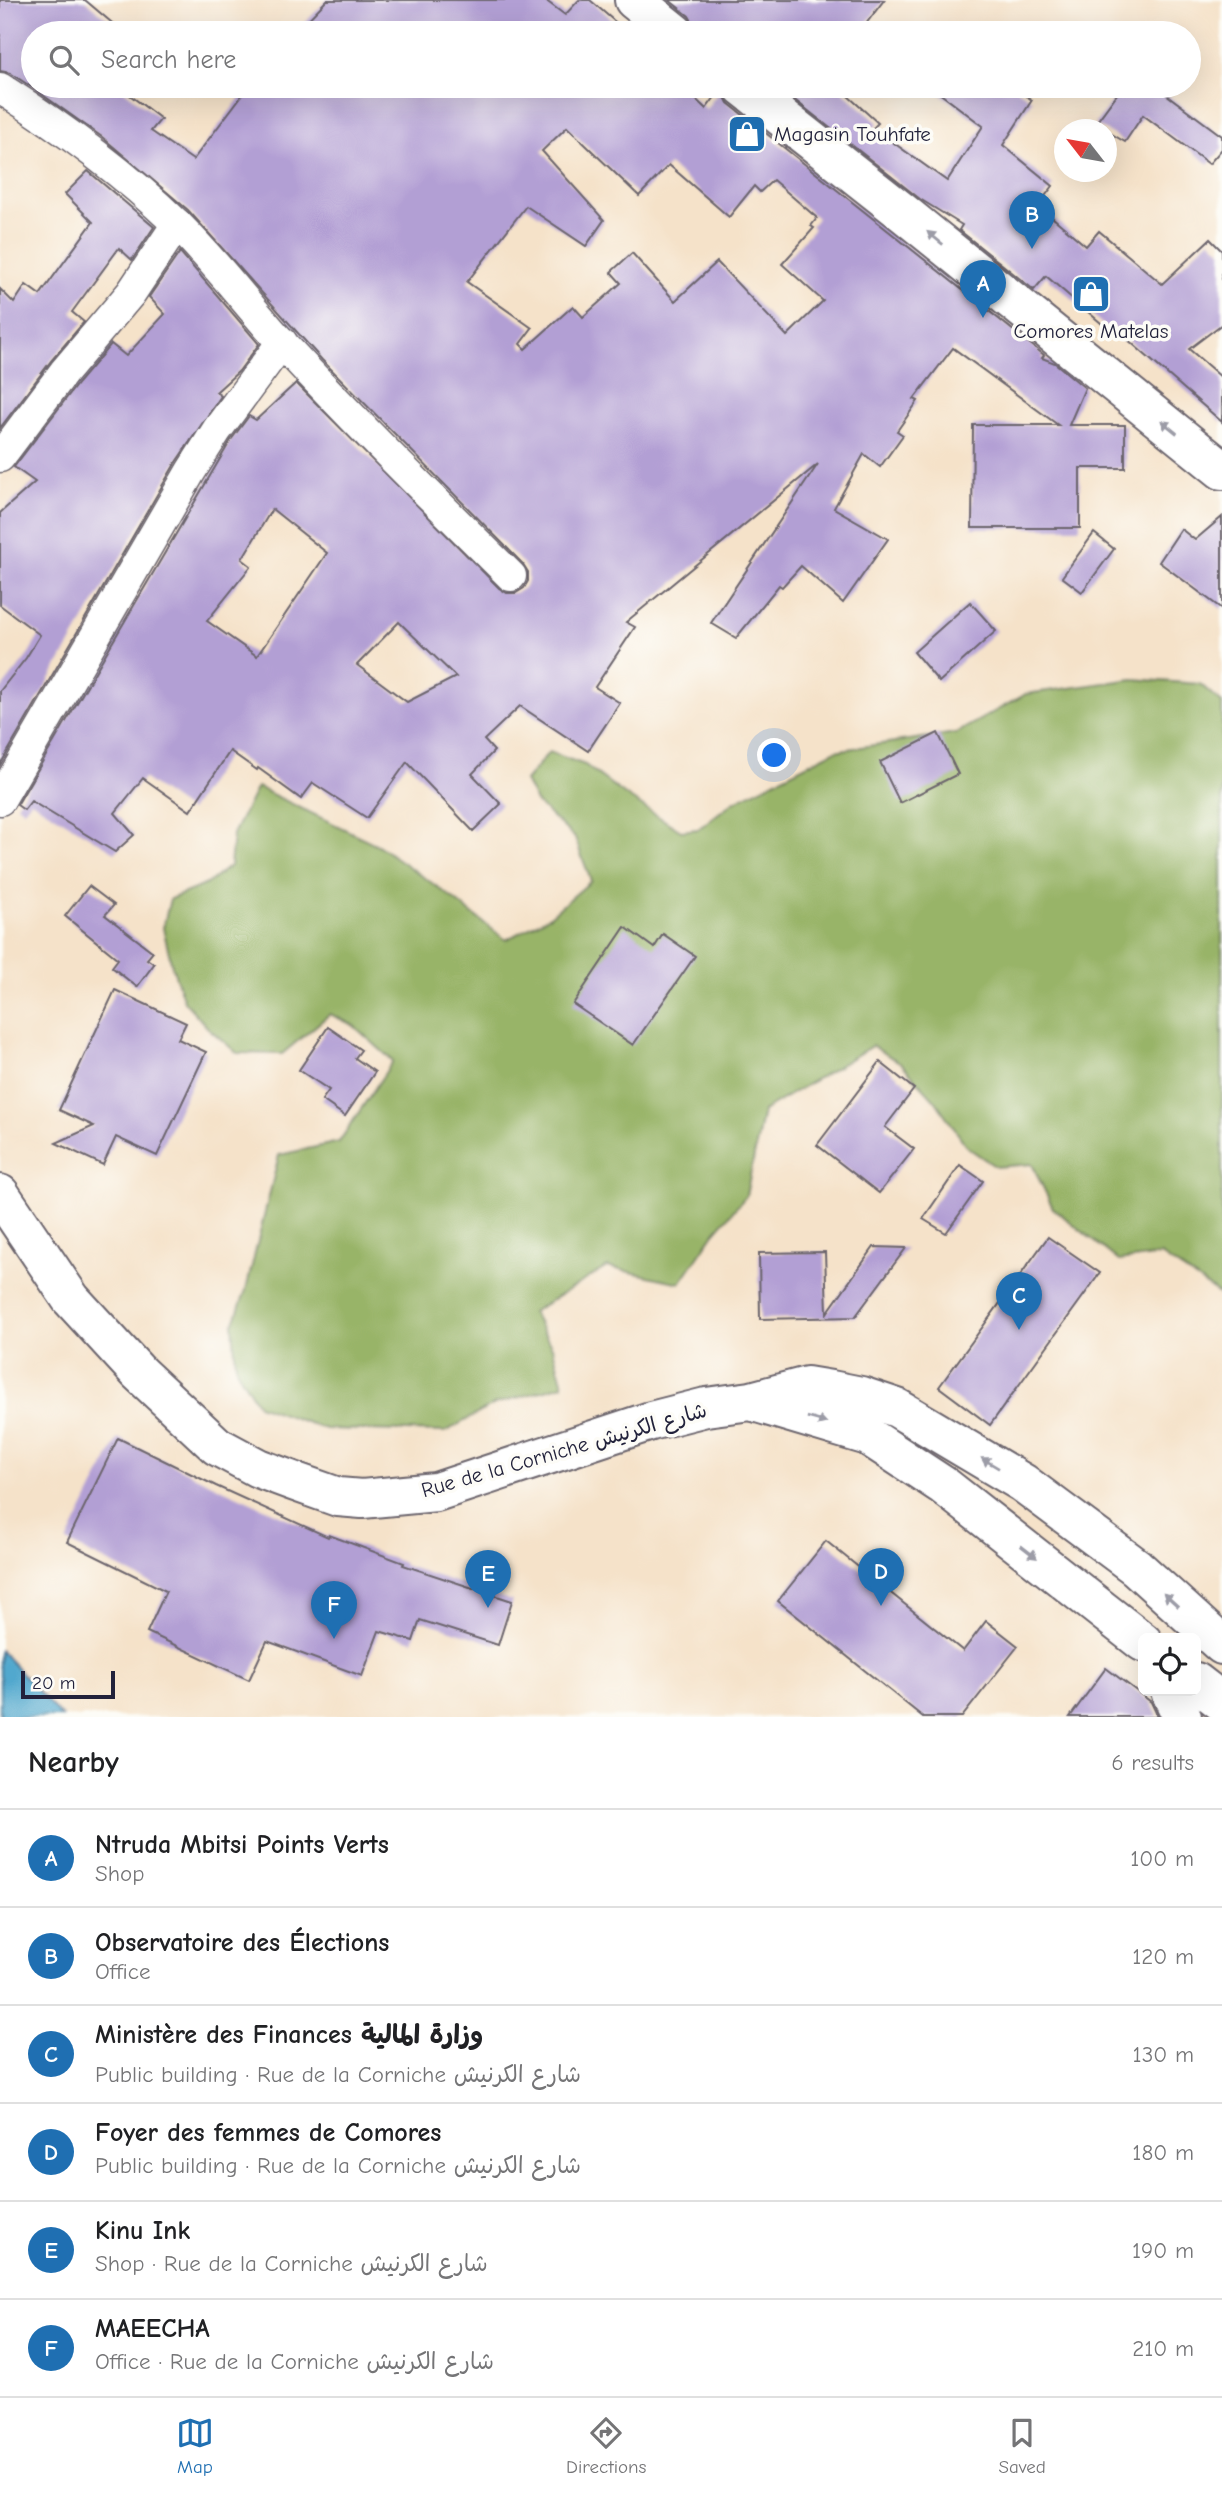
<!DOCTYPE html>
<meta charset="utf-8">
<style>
body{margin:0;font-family:"Comic Neue","Playpen Sans Arabic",sans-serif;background:#f2f2f2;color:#202124}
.controls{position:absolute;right:21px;bottom:21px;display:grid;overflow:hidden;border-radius:10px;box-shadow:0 7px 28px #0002}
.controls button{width:63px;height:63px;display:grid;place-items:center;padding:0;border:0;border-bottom:2px solid #e0e0e0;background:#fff;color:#202124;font:35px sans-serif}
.compass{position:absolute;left:1054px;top:119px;width:63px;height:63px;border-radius:50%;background:#fff;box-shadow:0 7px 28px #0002;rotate:301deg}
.scale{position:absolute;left:21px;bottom:18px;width:94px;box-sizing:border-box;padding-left:7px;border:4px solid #22223b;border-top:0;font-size:19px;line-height:24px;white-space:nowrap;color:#22223b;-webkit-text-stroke:5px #fdfcf7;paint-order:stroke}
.you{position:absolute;left:775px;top:756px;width:24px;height:24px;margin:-18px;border:5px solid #fff;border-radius:50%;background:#1a73e8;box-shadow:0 0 0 10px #1a73e833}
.badge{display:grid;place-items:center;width:46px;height:46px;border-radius:50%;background:#1f6fb2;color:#fff;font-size:23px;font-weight:700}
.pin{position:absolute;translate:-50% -58px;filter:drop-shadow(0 2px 4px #0008)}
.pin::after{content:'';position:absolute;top:37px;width:24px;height:21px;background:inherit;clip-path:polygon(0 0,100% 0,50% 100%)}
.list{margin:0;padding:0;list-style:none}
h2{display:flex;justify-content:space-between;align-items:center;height:91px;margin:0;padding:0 28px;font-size:30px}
h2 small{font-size:23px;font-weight:400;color:#757577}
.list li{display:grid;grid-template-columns:46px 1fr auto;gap:21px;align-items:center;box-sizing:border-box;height:98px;padding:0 28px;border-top:2px solid #e0e0e0}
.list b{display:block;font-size:26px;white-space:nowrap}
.list p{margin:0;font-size:23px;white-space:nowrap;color:#757577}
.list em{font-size:23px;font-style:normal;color:#757577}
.icon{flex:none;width:38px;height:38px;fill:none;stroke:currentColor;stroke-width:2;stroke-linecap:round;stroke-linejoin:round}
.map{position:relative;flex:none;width:1222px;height:1717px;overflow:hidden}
.search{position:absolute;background:#fff;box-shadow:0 7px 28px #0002;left:21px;right:21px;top:21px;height:77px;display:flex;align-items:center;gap:18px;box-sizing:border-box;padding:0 24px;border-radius:38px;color:#757577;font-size:26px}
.sheet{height:679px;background:#fff}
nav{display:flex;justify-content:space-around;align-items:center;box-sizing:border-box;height:98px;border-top:2px solid #e0e0e0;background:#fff;font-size:19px;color:#757577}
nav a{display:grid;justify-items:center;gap:4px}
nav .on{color:#1f6fb2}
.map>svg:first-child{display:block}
.forest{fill:#98b467;stroke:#5d6b51;stroke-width:2}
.water{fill:#51a8ce;stroke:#3a6584;stroke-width:2}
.building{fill:#b29fd4;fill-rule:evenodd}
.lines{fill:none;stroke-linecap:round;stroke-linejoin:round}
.street-casing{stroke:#6c656d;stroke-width:33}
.secondary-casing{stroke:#6c656d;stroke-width:42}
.street{stroke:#fff;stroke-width:30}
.secondary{stroke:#fff;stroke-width:38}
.oneway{fill:#9c9ca7}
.labels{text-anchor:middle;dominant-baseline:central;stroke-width:7;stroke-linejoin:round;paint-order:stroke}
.poi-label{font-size:21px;fill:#22223b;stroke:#fdfcf7;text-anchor:start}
.street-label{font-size:21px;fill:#22223b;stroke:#fdfcf7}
</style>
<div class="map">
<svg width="1222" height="1717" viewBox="0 0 1222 1717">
<rect width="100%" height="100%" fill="#fdfcf7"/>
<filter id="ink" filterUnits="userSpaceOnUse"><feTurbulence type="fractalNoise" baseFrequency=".0143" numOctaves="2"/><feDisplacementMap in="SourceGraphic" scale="14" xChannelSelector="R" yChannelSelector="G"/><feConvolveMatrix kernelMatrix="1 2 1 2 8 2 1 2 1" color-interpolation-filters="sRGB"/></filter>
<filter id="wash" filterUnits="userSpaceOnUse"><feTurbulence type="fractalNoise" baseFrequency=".00686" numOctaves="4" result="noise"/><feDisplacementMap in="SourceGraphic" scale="28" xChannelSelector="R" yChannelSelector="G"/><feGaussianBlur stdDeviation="1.57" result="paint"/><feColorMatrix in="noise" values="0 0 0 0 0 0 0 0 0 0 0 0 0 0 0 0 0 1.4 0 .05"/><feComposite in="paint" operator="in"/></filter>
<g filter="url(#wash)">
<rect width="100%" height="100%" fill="#f5e2c9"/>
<polygon class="forest" points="1133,679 1200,684 1222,703 1222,1296 1161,1255 1119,1261 1053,1208 1032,1164 996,1167 967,1147 935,1100 901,1063 872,1046 763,1111 746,1196 714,1233 680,1283 607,1267 532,1312 553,1349 563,1385 495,1404 445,1432 325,1429 258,1405 236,1369 233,1325 246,1290 279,1155 339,1142 393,1061 353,1025 330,1014 282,1054 237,1053 207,1027 184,1001 172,966 163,928 170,899 207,884 230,866 233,834 257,787 378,845 439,888 506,940 550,916 591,881 575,838 536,802 525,781 549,752 585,765 628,797 681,831 698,829 733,802 834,751 956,733 1026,694"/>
<polygon class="water" points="0,1649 0,1650 62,1717 0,1717"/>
<g id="blocks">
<g class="building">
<path d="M0 0H85L124 33H33V86H118L161 119 151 131 193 160 249 86H682L706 109 721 89 728 103 1044 355 1042 358 1055 363 1085 388 1069 425H1125V468H1080V528H972L973 425H1058L953 348 914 399 918 401 897 431 903 435 880 467 864 454 834 508 888 539 843 603 801 566 782 587 779 585 736 638 711 623 818 464 626 622 635 627 595 687 620 703 588 751 520 706 484 740 494 751 472 774 501 804 473 831 407 762 367 818 313 783 301 799 258 768 257 770 230 751 190 811 143 778 115 813 134 835 115 852 31 801 24 810 17 805 231 440 249 416 256 420 296 383 499 588 507 593H516L524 588 528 581V572L523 564 322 360 188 210 102 137 33 88 10 73 0 71ZM567 127 639 196 669 165 729 217 754 186 760 192 773 180 817 218 811 226 814 228 782 264 823 301 787 336 717 262 675 301 632 253 611 272 621 283 583 317 573 306 525 349 520 344 532 328 467 282 526 206 586 246 604 220 542 151ZM272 509 327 553 257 656 207 621 251 566 242 559ZM399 622 456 677 407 702 357 665Z"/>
<polygon points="327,0 545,0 565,15 579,0 590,0 628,33 295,33"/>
<polygon points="669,0 884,0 859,33 703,33 696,28 689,16"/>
<polygon points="777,86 837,86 878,123 873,128 947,181 983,126 930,86 1012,86 1032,100 1003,145 1053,186 1038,205 1086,246 1099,231 1162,284 1210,239 1222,251 1222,324 1189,349 1222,378 1222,422 1111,325 1108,329 1046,276 1034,290 959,230 962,225 920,199"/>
<polygon points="1123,86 1155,86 1222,136 1222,149 1209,164 1143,115 1125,142 1095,124"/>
<polygon points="88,171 154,227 132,260 119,248 72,312 84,322 51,361 0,428 0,289 14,303 26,285 40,295 93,222 65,194"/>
<polygon points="180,252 259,344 239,371 216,392 221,396 176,462 0,765 0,691 26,658 40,635 0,605 0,513 35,482 14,467 78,383 111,344 126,356 165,314 149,297"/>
<polygon points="1222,517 1222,609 1159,562 1181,529 1195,540"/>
<polygon points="1094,533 1114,549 1082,592 1062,577"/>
<polygon points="970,602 996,631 939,682 914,652"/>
<polygon points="938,733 958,774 900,803 880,762"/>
<polygon points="89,886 114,905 105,915 153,952 147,959 154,964 137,987 112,967 118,959 65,916"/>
<polygon points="625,927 654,948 663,934 695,956 633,1045 573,1004"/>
<polygon points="115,990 186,1023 178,1039 206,1052 157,1156 116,1137 103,1165 56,1143 94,1126 59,1110"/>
<polygon points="328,1027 361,1050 355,1058 375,1072 345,1116 322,1100 329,1090 299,1070"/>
<polygon points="880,1062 914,1089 885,1127 914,1149 879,1193 817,1145"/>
<polygon points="960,1165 983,1181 946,1233 923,1219"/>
<polygon points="1048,1237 1100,1273 990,1425 939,1387"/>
<polygon points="874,1247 906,1248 855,1317 760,1319 759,1253 825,1252 827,1313"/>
<polygon points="118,1438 216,1486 328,1537 329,1535 404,1563 403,1565 512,1601 498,1645 420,1620 413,1641 379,1631 362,1676 267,1641 249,1680 147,1632 166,1591 67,1542"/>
<polygon points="826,1541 963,1651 986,1621 1018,1646 962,1717 923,1717 778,1601"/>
<polygon points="1106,1668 1151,1702 1158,1717 1070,1717"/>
</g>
</g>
</g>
<g filter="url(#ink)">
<use href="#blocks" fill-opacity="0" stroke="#6c656d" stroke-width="2"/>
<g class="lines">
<g class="street-casing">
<g id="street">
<path d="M0 88C63 128 122 171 176 223 214 260 246 303 281 342 355 422 433 499 511 576"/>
<polyline points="0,457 64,372 131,293 177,224"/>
<polyline points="0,800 191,471 217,430 282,342"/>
</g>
</g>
<g class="secondary-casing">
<g id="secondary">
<polyline points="634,0 675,33"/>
<polyline points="742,86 901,211 1222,470"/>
<polyline points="0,1194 71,1299 139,1373 217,1446 258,1468 293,1481 338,1497 362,1499 436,1492 651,1421 706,1407 751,1401 807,1386 831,1390 861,1396 897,1408 1023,1483 1136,1567 1222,1645"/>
<polyline points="754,1402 868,1436 944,1486 1143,1642"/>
<polyline points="1196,1682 1222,1702"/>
<polyline points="1170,1691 1182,1717"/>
</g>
</g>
<use href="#street" class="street"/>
<use href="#secondary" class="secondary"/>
</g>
<defs><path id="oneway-solid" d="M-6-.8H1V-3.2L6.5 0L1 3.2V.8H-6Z" transform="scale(1.75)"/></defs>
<g class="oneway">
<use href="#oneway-solid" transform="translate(935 238) rotate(-141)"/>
<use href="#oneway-solid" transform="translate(1169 427) rotate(-141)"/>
<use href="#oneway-solid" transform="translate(817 1420) rotate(16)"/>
<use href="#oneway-solid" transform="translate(990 1463) rotate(-149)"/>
<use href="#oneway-solid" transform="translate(1029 1552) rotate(38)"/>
<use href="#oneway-solid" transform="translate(1171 1600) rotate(-138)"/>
</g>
</g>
<defs>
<g id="shop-square" transform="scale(2.0125)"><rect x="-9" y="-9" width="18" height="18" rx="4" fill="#1f6fb2" stroke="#fdfcf7"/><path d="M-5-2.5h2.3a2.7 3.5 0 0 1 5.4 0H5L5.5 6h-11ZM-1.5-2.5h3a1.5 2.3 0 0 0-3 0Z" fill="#fff"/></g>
</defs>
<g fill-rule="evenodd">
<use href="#shop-square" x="747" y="134"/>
<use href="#shop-square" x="1091" y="294"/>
</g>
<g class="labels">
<g class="poi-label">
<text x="774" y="134">Magasin Touhfate</text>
<text x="1091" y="331" text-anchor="middle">Comores Matelas</text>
</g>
<g class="street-label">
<text transform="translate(564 1450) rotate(-16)">Rue de la Corniche شارع الكرنيش</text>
</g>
</g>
</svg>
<div class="controls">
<button><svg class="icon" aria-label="locate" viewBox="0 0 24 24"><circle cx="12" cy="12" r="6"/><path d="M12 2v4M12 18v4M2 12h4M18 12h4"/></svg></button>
</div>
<svg class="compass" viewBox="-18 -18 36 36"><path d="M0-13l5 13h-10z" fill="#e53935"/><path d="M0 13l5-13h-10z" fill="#757577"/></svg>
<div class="scale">20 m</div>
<div class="you"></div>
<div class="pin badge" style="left:983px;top:318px">A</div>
<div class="pin badge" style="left:1032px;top:249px">B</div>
<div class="pin badge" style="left:1019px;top:1330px">C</div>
<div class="pin badge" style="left:881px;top:1606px">D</div>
<div class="pin badge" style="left:488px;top:1608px">E</div>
<div class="pin badge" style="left:334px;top:1639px">F</div>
<div class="search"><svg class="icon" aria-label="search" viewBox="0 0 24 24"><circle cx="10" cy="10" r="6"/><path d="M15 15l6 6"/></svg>Search here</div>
</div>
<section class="sheet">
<h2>Nearby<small>6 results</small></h2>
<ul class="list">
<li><span class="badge">A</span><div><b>Ntruda Mbitsi Points Verts</b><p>Shop</p></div><em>100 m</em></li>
<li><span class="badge">B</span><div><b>Observatoire des Élections</b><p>Office</p></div><em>120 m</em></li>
<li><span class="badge">C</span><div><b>Ministère des Finances وزارة المالية</b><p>Public building · Rue de la Corniche شارع الكرنيش</p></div><em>130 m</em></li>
<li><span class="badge">D</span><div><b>Foyer des femmes de Comores</b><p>Public building · Rue de la Corniche شارع الكرنيش</p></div><em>180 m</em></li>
<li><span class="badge">E</span><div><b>Kinu Ink</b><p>Shop · Rue de la Corniche شارع الكرنيش</p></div><em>190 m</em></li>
<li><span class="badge">F</span><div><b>MAEECHA</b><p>Office · Rue de la Corniche شارع الكرنيش</p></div><em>210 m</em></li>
</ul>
</section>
<nav>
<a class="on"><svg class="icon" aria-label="map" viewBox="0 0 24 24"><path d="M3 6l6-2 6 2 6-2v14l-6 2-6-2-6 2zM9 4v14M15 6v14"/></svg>Map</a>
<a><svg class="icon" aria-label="directions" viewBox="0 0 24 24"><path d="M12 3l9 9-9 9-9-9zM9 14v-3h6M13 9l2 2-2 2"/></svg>Directions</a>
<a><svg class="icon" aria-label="saved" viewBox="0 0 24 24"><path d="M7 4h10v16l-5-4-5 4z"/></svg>Saved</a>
</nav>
